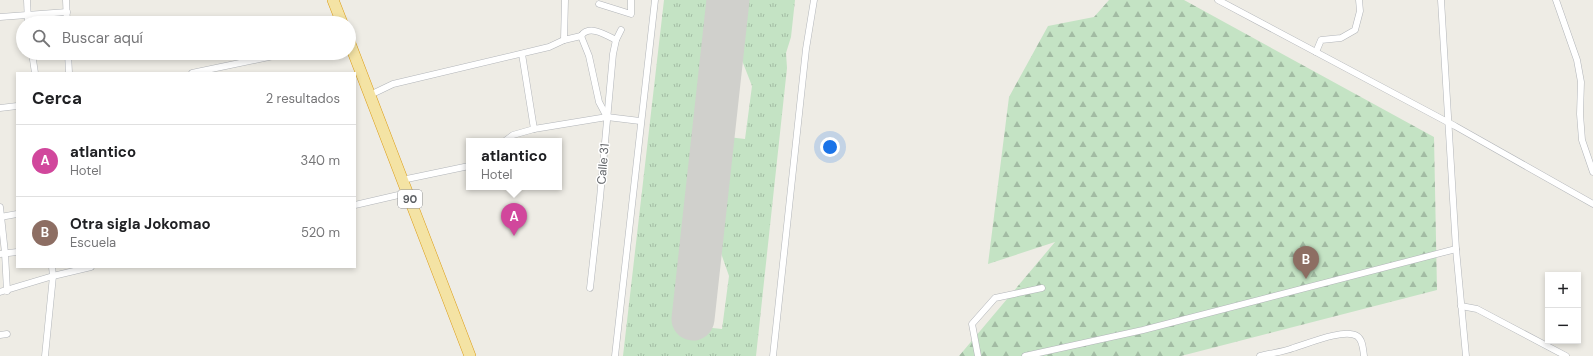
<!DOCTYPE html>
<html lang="es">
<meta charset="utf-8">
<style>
body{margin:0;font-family:"DM Sans",sans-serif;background:#f2f2f2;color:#202124}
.controls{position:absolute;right:12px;bottom:12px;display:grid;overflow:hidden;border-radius:0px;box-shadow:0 2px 6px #0003}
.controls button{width:36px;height:36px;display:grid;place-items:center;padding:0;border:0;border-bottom:1px solid #e0e0e0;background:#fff;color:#202124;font:20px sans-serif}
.you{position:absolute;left:830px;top:147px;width:14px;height:14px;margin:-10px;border:3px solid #fff;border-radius:50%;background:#1a73e8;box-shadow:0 0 0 6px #1a73e833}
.badge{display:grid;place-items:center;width:26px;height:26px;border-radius:50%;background:#1a73e8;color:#fff;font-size:13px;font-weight:700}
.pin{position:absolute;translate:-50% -33px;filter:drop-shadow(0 1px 2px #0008)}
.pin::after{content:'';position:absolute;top:21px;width:14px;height:12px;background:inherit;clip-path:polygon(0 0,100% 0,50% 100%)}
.popup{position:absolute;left:466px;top:138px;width:96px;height:52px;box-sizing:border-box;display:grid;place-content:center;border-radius:0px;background:#fff;filter:drop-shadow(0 1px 3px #0005);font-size:13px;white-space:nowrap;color:#757577}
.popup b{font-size:15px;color:#202124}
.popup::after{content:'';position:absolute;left:50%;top:100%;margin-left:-8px;border:8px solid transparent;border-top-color:#fff}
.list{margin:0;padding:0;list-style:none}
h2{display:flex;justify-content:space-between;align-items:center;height:52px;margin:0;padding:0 16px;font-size:17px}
h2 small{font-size:13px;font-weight:400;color:#757577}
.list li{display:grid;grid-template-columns:26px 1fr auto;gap:12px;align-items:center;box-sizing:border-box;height:72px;padding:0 16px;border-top:1px solid #e0e0e0}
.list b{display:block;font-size:15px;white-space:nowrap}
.list p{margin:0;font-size:13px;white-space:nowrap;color:#757577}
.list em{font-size:13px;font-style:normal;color:#757577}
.icon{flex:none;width:22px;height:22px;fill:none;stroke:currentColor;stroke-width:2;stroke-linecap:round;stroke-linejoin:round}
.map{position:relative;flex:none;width:1593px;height:356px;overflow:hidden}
.search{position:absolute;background:#fff;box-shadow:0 2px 6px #0003;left:16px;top:16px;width:340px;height:44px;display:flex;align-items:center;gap:10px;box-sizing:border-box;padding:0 14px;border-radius:22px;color:#757577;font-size:15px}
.panel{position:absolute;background:#fff;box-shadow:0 2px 6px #0003;left:16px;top:72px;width:340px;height:196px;border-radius:0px}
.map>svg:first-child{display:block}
.grass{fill:url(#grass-tufts)}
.forest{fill:url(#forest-firs)}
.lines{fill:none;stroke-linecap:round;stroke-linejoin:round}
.runway{stroke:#d0d0cc;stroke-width:43}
.minor-casing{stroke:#b2b5b9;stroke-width:7}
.trunk-casing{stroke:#dc9d17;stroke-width:12}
.minor{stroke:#fff;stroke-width:6}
.trunk{stroke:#f4e3a4;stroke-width:11}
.labels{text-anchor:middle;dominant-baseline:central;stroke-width:3;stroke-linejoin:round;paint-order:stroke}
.shield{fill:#fff;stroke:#8e9092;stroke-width:1}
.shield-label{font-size:11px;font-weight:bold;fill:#5d6064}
.street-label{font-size:12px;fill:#5d6064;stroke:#fff}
</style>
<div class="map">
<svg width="1593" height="356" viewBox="0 0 1593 356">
<defs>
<pattern id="grass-tufts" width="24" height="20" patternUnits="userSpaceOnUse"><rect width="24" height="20" fill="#c4e3c4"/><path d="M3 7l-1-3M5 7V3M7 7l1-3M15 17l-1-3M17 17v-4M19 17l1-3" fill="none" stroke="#a2bba3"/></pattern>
<pattern id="forest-firs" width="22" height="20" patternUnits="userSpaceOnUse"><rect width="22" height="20" fill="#c4e3c4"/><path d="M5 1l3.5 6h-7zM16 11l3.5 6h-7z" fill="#a2bba3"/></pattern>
</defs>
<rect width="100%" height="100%" fill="#eeece5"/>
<polygon class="grass" points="664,0 712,0 676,324 722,329 729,276 715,236 728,137 745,139 752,86 736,45 741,0 795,0 791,37 786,53 787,68 756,356 623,356"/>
<polygon class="forest" points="1109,0 1184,0 1434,137 1437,290 1181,356 959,356 1055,242 988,264 1009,97 1048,26 1094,17"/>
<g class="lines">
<polyline class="runway" points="693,319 728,0"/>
<g class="minor-casing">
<g id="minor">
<polyline points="27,0 28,23"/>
<polyline points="66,0 67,23"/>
<polyline points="1218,0 1455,126 1593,204"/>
<polyline points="1441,0 1456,249 1466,356"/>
<polyline points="1556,0 1577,60 1581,82 1580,114 1582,140 1593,172"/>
<polyline points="599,4 631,14 631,0"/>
<polyline points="0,17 67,12"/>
<polyline points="581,36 589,56 599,102 607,117"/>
<path d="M581 36C589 24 606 35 616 40"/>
<polyline points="564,40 565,0"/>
<polyline points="1316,52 1321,40 1341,38 1355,30 1360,11 1359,0"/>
<polyline points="32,53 35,73"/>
<polyline points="68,53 69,73"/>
<polyline points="522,54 534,129"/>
<polyline points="192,73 288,53"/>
<polyline points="370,95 393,84 549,47 564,40 581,36"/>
<polyline points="0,108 17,106"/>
<polyline points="505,141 513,135 534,129 607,117 640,121"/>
<polyline points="402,180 469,166"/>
<polyline points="355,205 407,193"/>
<polyline points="0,207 5,253 7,291"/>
<polyline points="0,217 17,214"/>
<polyline points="0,254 17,252"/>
<polyline points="590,288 600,198 613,54 616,40 621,30"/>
<polyline points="0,292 53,276 91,267"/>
<polyline points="1461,306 1477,309 1566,356"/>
<polyline points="0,335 7,334"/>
<polyline points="45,356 53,276 52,267"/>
<polyline points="615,356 655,0"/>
<polyline points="773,356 806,49 814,0"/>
<polyline points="978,356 972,324 995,298 1042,288"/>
<polyline points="1025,356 1143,330 1456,249"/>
<path d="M1260 356C1271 353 1283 352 1293 348 1307 344 1344 328 1357 336 1363 340 1363 349 1364 356"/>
</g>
</g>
<g class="trunk-casing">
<g id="trunk">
<polyline points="333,0 342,23"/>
<polyline points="349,41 470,356"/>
</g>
</g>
<use href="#minor" class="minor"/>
<use href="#trunk" class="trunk"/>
</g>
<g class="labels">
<rect class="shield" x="398" y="190" width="24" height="18" rx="3"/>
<g class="shield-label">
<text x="410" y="199">90</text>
</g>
<g class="street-label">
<text transform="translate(603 164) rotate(-85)">Calle 31</text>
</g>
</g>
</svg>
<div class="controls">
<button>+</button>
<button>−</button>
</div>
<div class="you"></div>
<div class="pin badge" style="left:514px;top:236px;background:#d1479c">A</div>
<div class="popup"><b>atlantico</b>Hotel</div>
<div class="pin badge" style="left:1306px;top:279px;background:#8d6e63">B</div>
<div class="search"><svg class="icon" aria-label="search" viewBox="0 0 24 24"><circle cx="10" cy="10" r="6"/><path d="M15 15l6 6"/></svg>Buscar aquí</div>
<section class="panel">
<h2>Cerca<small>2 resultados</small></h2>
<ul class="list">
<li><span class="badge" style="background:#d1479c">A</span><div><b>atlantico</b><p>Hotel</p></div><em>340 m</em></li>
<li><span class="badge" style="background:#8d6e63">B</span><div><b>Otra sigla Jokomao</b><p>Escuela</p></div><em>520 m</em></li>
</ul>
</section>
</div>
